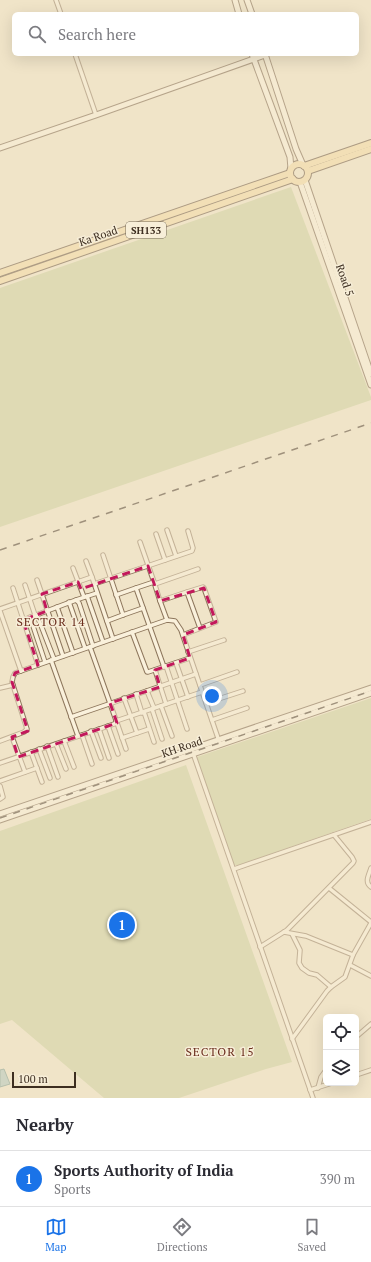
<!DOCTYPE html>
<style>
body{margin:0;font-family:"PT Serif",serif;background:#f2f2f3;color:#2b2b33}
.controls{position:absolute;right:12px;bottom:12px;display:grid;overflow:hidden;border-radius:6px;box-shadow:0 4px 16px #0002}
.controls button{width:36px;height:36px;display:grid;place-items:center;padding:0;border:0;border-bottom:1px solid #e1e1e2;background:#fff;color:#2b2b33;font:20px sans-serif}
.scale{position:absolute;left:12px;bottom:10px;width:64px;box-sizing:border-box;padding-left:4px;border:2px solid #3d2e20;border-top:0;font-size:11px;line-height:14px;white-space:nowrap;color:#3d2e20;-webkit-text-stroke:3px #f7eed8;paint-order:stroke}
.you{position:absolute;left:212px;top:696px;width:14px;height:14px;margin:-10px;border:3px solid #fff;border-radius:50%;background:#1a73e8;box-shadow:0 0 0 6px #1a73e833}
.badge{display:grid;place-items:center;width:26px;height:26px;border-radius:50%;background:#1a73e8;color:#fff;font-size:13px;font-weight:700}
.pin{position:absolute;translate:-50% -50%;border:2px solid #fff;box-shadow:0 1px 4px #0006}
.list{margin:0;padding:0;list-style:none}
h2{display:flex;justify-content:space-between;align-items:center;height:52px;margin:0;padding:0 16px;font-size:17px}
h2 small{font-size:13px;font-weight:400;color:#7c7c81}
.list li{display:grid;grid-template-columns:26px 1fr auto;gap:12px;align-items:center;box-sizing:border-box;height:56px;padding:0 16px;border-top:1px solid #e1e1e2}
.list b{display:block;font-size:15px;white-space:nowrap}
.list p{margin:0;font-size:13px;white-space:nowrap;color:#7c7c81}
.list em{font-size:13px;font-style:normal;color:#7c7c81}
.icon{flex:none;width:22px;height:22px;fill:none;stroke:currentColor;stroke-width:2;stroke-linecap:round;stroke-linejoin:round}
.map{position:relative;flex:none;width:371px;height:1098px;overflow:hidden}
.search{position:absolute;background:#fff;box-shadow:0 4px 16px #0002;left:12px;right:12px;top:12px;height:44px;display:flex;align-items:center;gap:10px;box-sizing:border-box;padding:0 14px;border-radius:6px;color:#7c7c81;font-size:15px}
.sheet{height:108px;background:#fff}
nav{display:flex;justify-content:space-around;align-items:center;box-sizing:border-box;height:56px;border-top:1px solid #e1e1e2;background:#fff;font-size:11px;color:#7c7c81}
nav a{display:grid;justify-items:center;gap:2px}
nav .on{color:#1a73e8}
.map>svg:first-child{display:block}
.green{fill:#c9cf9b}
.water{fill:#a9c4bc;stroke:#6f938a}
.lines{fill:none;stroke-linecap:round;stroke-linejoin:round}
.street-casing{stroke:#8d765c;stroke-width:5.5}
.secondary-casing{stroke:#6f573f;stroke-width:7}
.primary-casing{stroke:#5b4430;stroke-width:8}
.street{stroke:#faf1dc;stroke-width:3.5}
.secondary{stroke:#faf1dc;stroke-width:5}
.primary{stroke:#f3d9a0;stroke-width:6}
.rail{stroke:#3d2e20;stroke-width:1.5;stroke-dasharray:7 7;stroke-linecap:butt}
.marked{fill:none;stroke:#c2185b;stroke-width:3;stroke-dasharray:8 5;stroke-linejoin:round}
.labels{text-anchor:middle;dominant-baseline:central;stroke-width:3;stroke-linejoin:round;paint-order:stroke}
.shield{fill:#f7eed8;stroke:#756857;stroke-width:1}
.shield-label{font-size:10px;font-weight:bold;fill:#3d2e20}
.street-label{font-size:11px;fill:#3d2e20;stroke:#f7eed8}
.neighbourhood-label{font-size:12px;letter-spacing:1px;fill:#6b2e1e;stroke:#f7eed8}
</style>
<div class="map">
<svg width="371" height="1098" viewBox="0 0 371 1098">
<rect width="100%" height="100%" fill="#f0e4c8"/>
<g class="green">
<polygon points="291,187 371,397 371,400 0,527 0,288"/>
<polygon points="371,698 371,819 239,865 231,865 194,758"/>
<polygon points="186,765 292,1062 266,1069 179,1098 104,1098 12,1020 0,1024 0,831"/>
</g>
<polygon class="water" points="4,1069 10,1084 0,1087 0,1070"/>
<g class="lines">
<g class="street-casing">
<g id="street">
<polyline points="56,0 61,14"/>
<polyline points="75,54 96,115"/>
<polyline points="167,530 176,556"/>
<polyline points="156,534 165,560"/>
<polyline points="140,542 154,582"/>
<polyline points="103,555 123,615 107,621"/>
<polyline points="86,561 92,577"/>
<polyline points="73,568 84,597"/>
<polyline points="37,580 63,656"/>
<polyline points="94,584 192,551 193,548 188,531"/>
<polyline points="155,584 198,569"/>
<polyline points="25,585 35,615"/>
<polyline points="13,588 38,665"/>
<polyline points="116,595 136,588"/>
<polyline points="87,596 103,642"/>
<polyline points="76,600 97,593"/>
<polyline points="160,601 154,582 136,588 164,667"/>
<polyline points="69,602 85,648"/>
<polyline points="57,607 73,653"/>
<polyline points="0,609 92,577 113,639"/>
<polyline points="0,611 21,671"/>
<polyline points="37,615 54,659"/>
<polyline points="123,615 143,608"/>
<polyline points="30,617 45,662"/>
<polyline points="23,620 76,600 79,603 93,646"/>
<polyline points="167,620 160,601 187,592"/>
<polyline points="132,632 147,672 148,672 190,658"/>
<polyline points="183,635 216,622 204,588 203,587 187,592 200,628"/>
<polyline points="90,647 117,723"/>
<polyline points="188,652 224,640"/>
<polyline points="51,660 78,736"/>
<polyline points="176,663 188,697"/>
<polyline points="166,666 187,729"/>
<polyline points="155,670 166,704"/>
<polyline points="200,685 237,672"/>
<polyline points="0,688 13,685"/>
<polyline points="147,691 154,708"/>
<polyline points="136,694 142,713"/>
<polyline points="124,698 137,733"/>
<polyline points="206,703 243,691"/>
<polyline points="161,706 172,736"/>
<polyline points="152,709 162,739"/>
<polyline points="144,712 154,742"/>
<polyline points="71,717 196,674"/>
<polyline points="212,720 247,708"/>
<polyline points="116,721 202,692"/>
<polyline points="108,726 118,754"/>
<polyline points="99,729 109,758"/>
<polyline points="91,731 101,758"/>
<polyline points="82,735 92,764"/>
<polyline points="12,737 25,772"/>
<polyline points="122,738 149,729"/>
<polyline points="0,741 24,732 27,729 12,682 13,677 15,673 167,620 175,621 181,630 219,741"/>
<polyline points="64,741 74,767"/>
<polyline points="56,744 66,769"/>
<polyline points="47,746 58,777"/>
<polyline points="39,749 50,778"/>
<polyline points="31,752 42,782"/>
<polyline points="193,753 313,1098"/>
<polyline points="0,763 117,723 126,749"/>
<polyline points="0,781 37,768"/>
<polyline points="0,786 3,797 0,799"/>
<path d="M371 868C369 875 364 882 371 887"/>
<polyline points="234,869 371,822"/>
<polyline points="329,888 371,922"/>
<polyline points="284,932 306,936 353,955"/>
<polyline points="292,934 300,950 299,963 302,968 309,973 317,975 331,987"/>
<polyline points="260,947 287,930 353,863 354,861 352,857 334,835"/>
<polyline points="350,965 371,976"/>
<polyline points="356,1037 371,1024"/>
<polyline points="292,1039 327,991 331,987 345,977 353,955 371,923"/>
<polyline points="356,1075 371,1070"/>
<polyline points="318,1088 321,1077 326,1070"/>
<polyline points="310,1090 332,1083"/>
</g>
</g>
<g class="secondary-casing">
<g id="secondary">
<polyline points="235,0 239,14"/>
<polyline points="247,0 252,14"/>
<polyline points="252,54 290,157 291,169"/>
<polyline points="265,54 296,149 303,165"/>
<polyline points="0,148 96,115 265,55"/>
<polyline points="305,180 371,374"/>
<polyline points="300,182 371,385"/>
<polyline points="0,814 371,688"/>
<polyline points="0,820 371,693"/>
</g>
</g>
<g class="primary-casing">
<g id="primary">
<circle cx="299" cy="173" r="9"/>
<polyline points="304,166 371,143"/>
<polyline points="308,171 371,149"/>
<polyline points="0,273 290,173"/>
<polyline points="0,281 293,179"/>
</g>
</g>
<use href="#street" class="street"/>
<use href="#secondary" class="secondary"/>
<use href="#primary" class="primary"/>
<g class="rail">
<polyline points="0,550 371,423"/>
<polyline points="0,818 371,691"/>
</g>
</g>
<path d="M0 0H371V1098H0ZM148 566 160 601 204 588 216 622 183 635 190 658 155 670 160 687 110 703 117 723 18 757 12 737 28 731 12 682 15 673 38 665 23 620 47 611 42 594 78 582 81 589Z" fill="#f0e4c8" fill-opacity=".55" fill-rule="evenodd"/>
<path class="marked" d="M148 566 160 601 204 588 216 622 183 635 190 658 155 670 160 687 110 703 117 723 18 757 12 737 28 731 12 682 15 673 38 665 23 620 47 611 42 594 78 582 81 589Z"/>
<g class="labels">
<rect class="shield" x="126" y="222" width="40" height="16" rx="3"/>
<g class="shield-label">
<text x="146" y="230">SH133</text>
</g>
<g class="street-label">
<text transform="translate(98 236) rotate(-19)">Ka Road</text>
<text transform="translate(345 280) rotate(71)">Road 5</text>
<text transform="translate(182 747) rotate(-19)">KH Road</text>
</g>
<g class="neighbourhood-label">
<text x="51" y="621">SECTOR 14</text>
<text x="220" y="1051">SECTOR 15</text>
</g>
</g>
</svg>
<div class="controls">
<button><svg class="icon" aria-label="locate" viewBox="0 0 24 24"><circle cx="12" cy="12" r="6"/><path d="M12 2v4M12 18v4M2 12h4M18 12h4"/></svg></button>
<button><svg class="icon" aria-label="layers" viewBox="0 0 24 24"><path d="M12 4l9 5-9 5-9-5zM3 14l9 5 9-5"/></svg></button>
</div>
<div class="scale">100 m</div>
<div class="you"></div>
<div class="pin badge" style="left:122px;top:925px">1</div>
<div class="search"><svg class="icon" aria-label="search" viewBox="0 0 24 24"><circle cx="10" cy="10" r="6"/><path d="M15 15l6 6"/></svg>Search here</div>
</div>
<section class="sheet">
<h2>Nearby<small></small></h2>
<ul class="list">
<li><span class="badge">1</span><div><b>Sports Authority of India</b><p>Sports</p></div><em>390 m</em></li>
</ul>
</section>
<nav>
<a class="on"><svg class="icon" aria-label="map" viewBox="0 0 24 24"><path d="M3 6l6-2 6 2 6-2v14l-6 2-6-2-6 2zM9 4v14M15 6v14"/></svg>Map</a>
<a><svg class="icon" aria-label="directions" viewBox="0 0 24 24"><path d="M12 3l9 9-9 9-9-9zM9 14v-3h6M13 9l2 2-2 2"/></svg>Directions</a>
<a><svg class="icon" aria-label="saved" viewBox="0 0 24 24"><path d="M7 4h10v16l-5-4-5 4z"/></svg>Saved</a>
</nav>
